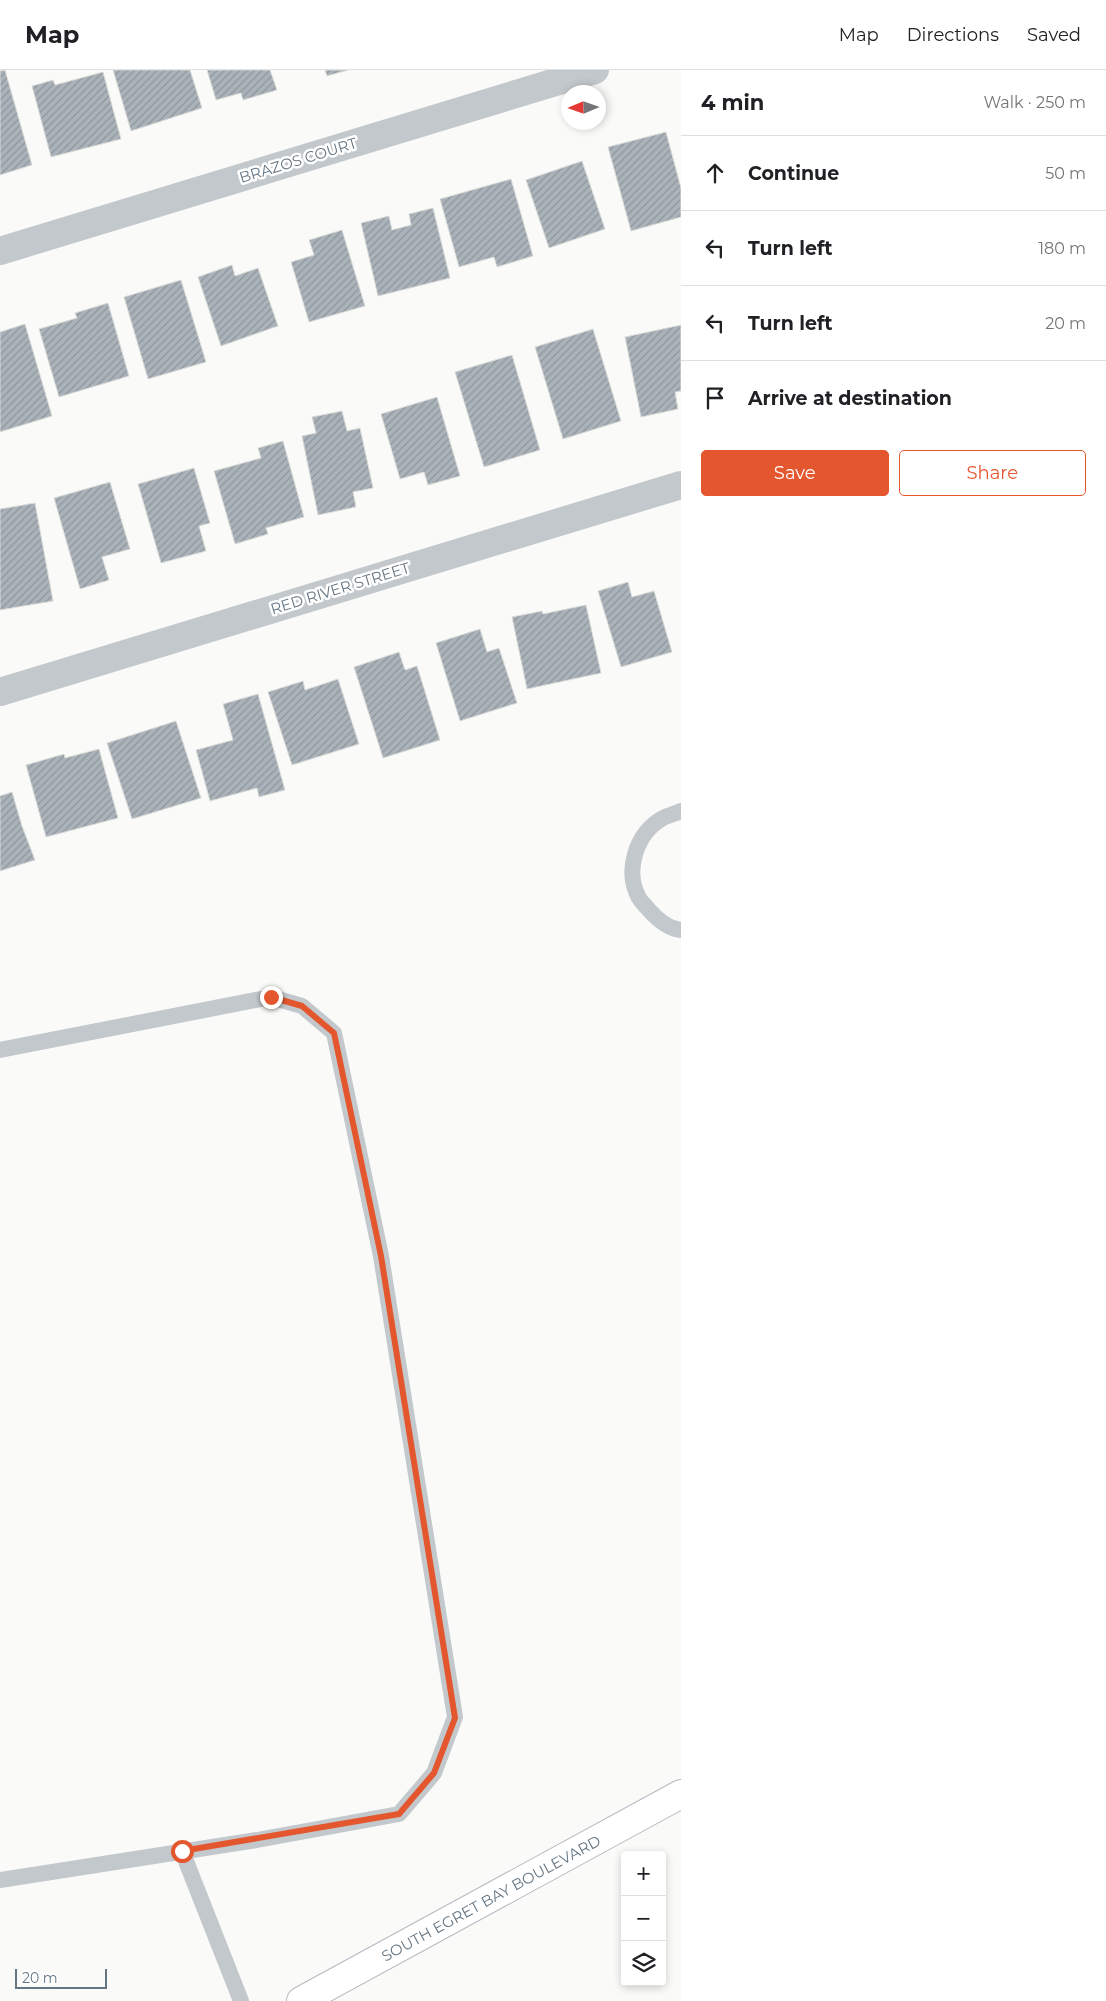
<!DOCTYPE html>
<meta charset="utf-8">
<style>
body{margin:0;font-family:Montserrat,sans-serif;background:#f6f6f6;color:#202124}
.controls{position:absolute;right:15px;bottom:15px;display:grid;overflow:hidden;border-radius:5px;box-shadow:0 2px 8px #0003}
.controls button{width:45px;height:45px;display:grid;place-items:center;padding:0;border:0;border-bottom:1px solid #e0e0e0;background:#fff;color:#202124;font:25px sans-serif}
.compass{position:absolute;left:561px;top:15px;width:45px;height:45px;border-radius:50%;background:#fff;box-shadow:0 2px 8px #0003;rotate:268deg}
.scale{position:absolute;left:15px;bottom:12px;width:92px;box-sizing:border-box;padding-left:5px;border:2px solid #657683;border-top:0;font-size:14px;line-height:18px;white-space:nowrap;color:#657683;-webkit-text-stroke:4px #fff;paint-order:stroke}
.stop{position:absolute;width:15px;height:15px;margin:-11px;border:4px solid #e4572e;border-radius:50%;background:#fff}
.stop.end{background:#e4572e;border-color:#fff;box-shadow:0 1px 5px #0008}
.list{margin:0;padding:0;list-style:none}
h2{display:flex;justify-content:space-between;align-items:center;height:65px;margin:0;padding:0 20px;font-size:21px}
h2 small{font-size:16px;font-weight:400;color:#757577}
.list li{display:grid;grid-template-columns:32px 1fr auto;gap:15px;align-items:center;box-sizing:border-box;height:75px;padding:0 20px;border-top:1px solid #e0e0e0}
.list b{display:block;font-size:19px;white-space:nowrap}
.list em{font-size:16px;font-style:normal;color:#757577}
.actions{display:flex;gap:10px;padding:15px 20px}
.actions a{flex:1;padding:11px 0;border:1px solid #e4572e;border-radius:5px;text-align:center;font-size:18px;color:#e4572e}
.actions .main{background:#e4572e;color:#fff}
.icon{flex:none;width:28px;height:28px;fill:none;stroke:currentColor;stroke-width:2;stroke-linecap:round;stroke-linejoin:round}
.map{position:relative;flex:none;width:681px;height:1931px;overflow:hidden}
header{display:flex;align-items:center;gap:30px;box-sizing:border-box;height:70px;padding:0 25px;background:#fff;border-bottom:1px solid #e0e0e0}
header strong{font-size:24px}
nav{display:flex;gap:28px;margin-inline-start:auto;font-size:18px}
main{display:flex}
aside{flex:1;background:#fff}
.map>svg:first-child{display:block}
.building{fill:url(#building-hatch);stroke:#dcdcda}
.lines{fill:none;stroke-linecap:round;stroke-linejoin:round}
.secondary-casing{stroke:#b3babf;stroke-width:30}
.lane{stroke:#c3c8cc;stroke-width:16}
.street{stroke:#c3c8cc;stroke-width:28}
.secondary{stroke:#fff;stroke-width:28}
.route{stroke:#e4572e;stroke-width:6}
.labels{text-anchor:middle;dominant-baseline:central;stroke-width:5;stroke-linejoin:round;paint-order:stroke}
.street-label{font-size:15px;fill:#657683;stroke:#fff}
</style>
<header>
<strong>Map</strong>
<nav><a>Map</a><a>Directions</a><a>Saved</a></nav>
</header>
<main>
<div class="map">
<svg width="681" height="1931" viewBox="0 0 681 1931">
<defs>
<pattern id="building-hatch" width="6" height="6" patternUnits="userSpaceOnUse" patternTransform="scale(1.25)"><rect width="6" height="6" fill="#aab3b9"/><path d="M-1 1l2-2M0 6l6-6M5 7l2-2" fill="none" stroke="#8e969c"/></pattern>
</defs>
<rect width="100%" height="100%" fill="#fafaf8"/>
<g class="building">
<polygon points="5,0 32,95 0,105 0,1"/>
<polygon points="113,0 190,0 202,38 131,61"/>
<polygon points="207,0 270,0 277,20 243,30 241,23 216,30"/>
<polygon points="325,0 348,0 327,6"/>
<polygon points="103,2 121,69 51,87 32,16 53,10 55,15"/>
<polygon points="666,62 681,118 681,147 631,161 608,77"/>
<polygon points="582,91 605,159 549,178 526,110"/>
<polygon points="511,109 533,186 497,197 494,187 459,197 440,129"/>
<polygon points="433,138 450,208 378,226 361,153 389,146 392,160 411,155 409,144"/>
<polygon points="342,160 365,236 309,252 291,192 314,185 309,170"/>
<polygon points="232,195 235,206 258,198 278,256 221,276 198,207"/>
<polygon points="181,210 206,292 148,309 124,227"/>
<polygon points="108,233 129,306 59,327 39,259 77,248 75,243"/>
<polygon points="25,254 52,346 0,362 0,262"/>
<polygon points="681,255 681,321 675,322 678,339 641,347 625,267"/>
<polygon points="593,259 621,351 563,369 535,277"/>
<polygon points="512,285 540,380 484,397 455,302"/>
<polygon points="437,327 460,406 428,415 424,402 400,409 381,344"/>
<polygon points="342,341 347,361 360,358 373,418 353,422 356,437 318,445 302,366 316,363 312,347"/>
<polygon points="283,371 304,447 266,458 268,464 235,474 214,401 261,388 258,378"/>
<polygon points="194,398 210,453 199,456 206,481 161,493 138,414"/>
<polygon points="110,412 130,479 102,487 109,510 80,519 54,428"/>
<polygon points="35,433 53,531 0,540 0,439"/>
<polygon points="628,512 632,527 654,521 672,582 621,597 598,521"/>
<polygon points="586,535 601,603 527,619 512,547 542,541 543,544"/>
<polygon points="480,559 487,582 499,578 517,633 460,651 436,573"/>
<polygon points="399,582 405,600 417,596 440,670 383,688 354,597"/>
<polygon points="338,609 359,674 292,695 268,622 303,611 305,620"/>
<polygon points="258,624 285,720 259,727 257,718 210,731 196,680 233,670 223,634"/>
<polygon points="176,651 201,728 132,749 107,673"/>
<polygon points="99,679 118,748 46,767 26,695 64,684 65,688"/>
<polygon points="12,722 22,756 35,790 0,801 0,726"/>
</g>
<g class="lines">
<g class="secondary-casing">
<g id="secondary">
<path id="s1" d="M301 1931 681 1724"/>
</g>
</g>
<g class="lane">
<path d="M681 741C675 744 668 745 663 748 636 763 624 801 639 828 642 833 646 836 649 840 657 849 669 859 681 860"/>
<polyline points="0,980 271,927 302,936 334,963 381,1186 455,1647 434,1703 399,1744 257,1770 0,1810"/>
<polyline points="182,1781 241,1931"/>
</g>
<g class="street">
<polyline points="0,181 595,0"/>
<polyline points="0,622 681,415"/>
</g>
<use href="#secondary" class="secondary"/>
</g>
<g class="lines">
<polyline class="route" points="182,1781 399,1744 434,1703 455,1648 381,1186 334,963 302,936 271,927"/>
</g>
<g class="labels">
<g class="street-label">
<text transform="translate(298 90) rotate(-17)">BRAZOS COURT</text>
<text transform="translate(340 518) rotate(-17)">RED RIVER STREET</text>
<text stroke="none"><textPath href="#s1" startOffset="216">SOUTH EGRET BAY BOULEVARD</textPath></text>
</g>
</g>
</svg>
<div class="controls">
<button>+</button>
<button>−</button>
<button><svg class="icon" aria-label="layers" viewBox="0 0 24 24"><path d="M12 4l9 5-9 5-9-5zM3 14l9 5 9-5"/></svg></button>
</div>
<svg class="compass" viewBox="-18 -18 36 36"><path d="M0-13l5 13h-10z" fill="#e53935"/><path d="M0 13l5-13h-10z" fill="#757577"/></svg>
<div class="scale">20 m</div>
<div class="stop" style="left:182px;top:1781px"></div>
<div class="stop end" style="left:271px;top:927px"></div>
</div>
<aside>
<h2>4 min<small>Walk · 250 m</small></h2>
<ul class="list">
<li><svg class="icon" aria-label="ahead" viewBox="0 0 24 24"><path d="M12 20V5M6 11l6-6 6 6"/></svg><div><b>Continue</b></div><em>50 m</em></li>
<li><svg class="icon" aria-label="left" viewBox="0 0 24 24"><path d="M17 20v-9H6M10 6l-5 5 5 5"/></svg><div><b>Turn left</b></div><em>180 m</em></li>
<li><svg class="icon" aria-label="left" viewBox="0 0 24 24"><path d="M17 20v-9H6M10 6l-5 5 5 5"/></svg><div><b>Turn left</b></div><em>20 m</em></li>
<li><svg class="icon" aria-label="arrive" viewBox="0 0 24 24"><path d="M6 21V4h12l-3 4 3 4H6"/></svg><div><b>Arrive at destination</b></div></li>
</ul>
<div class="actions"><a class="main">Save</a><a>Share</a></div>
</aside>
</main>
